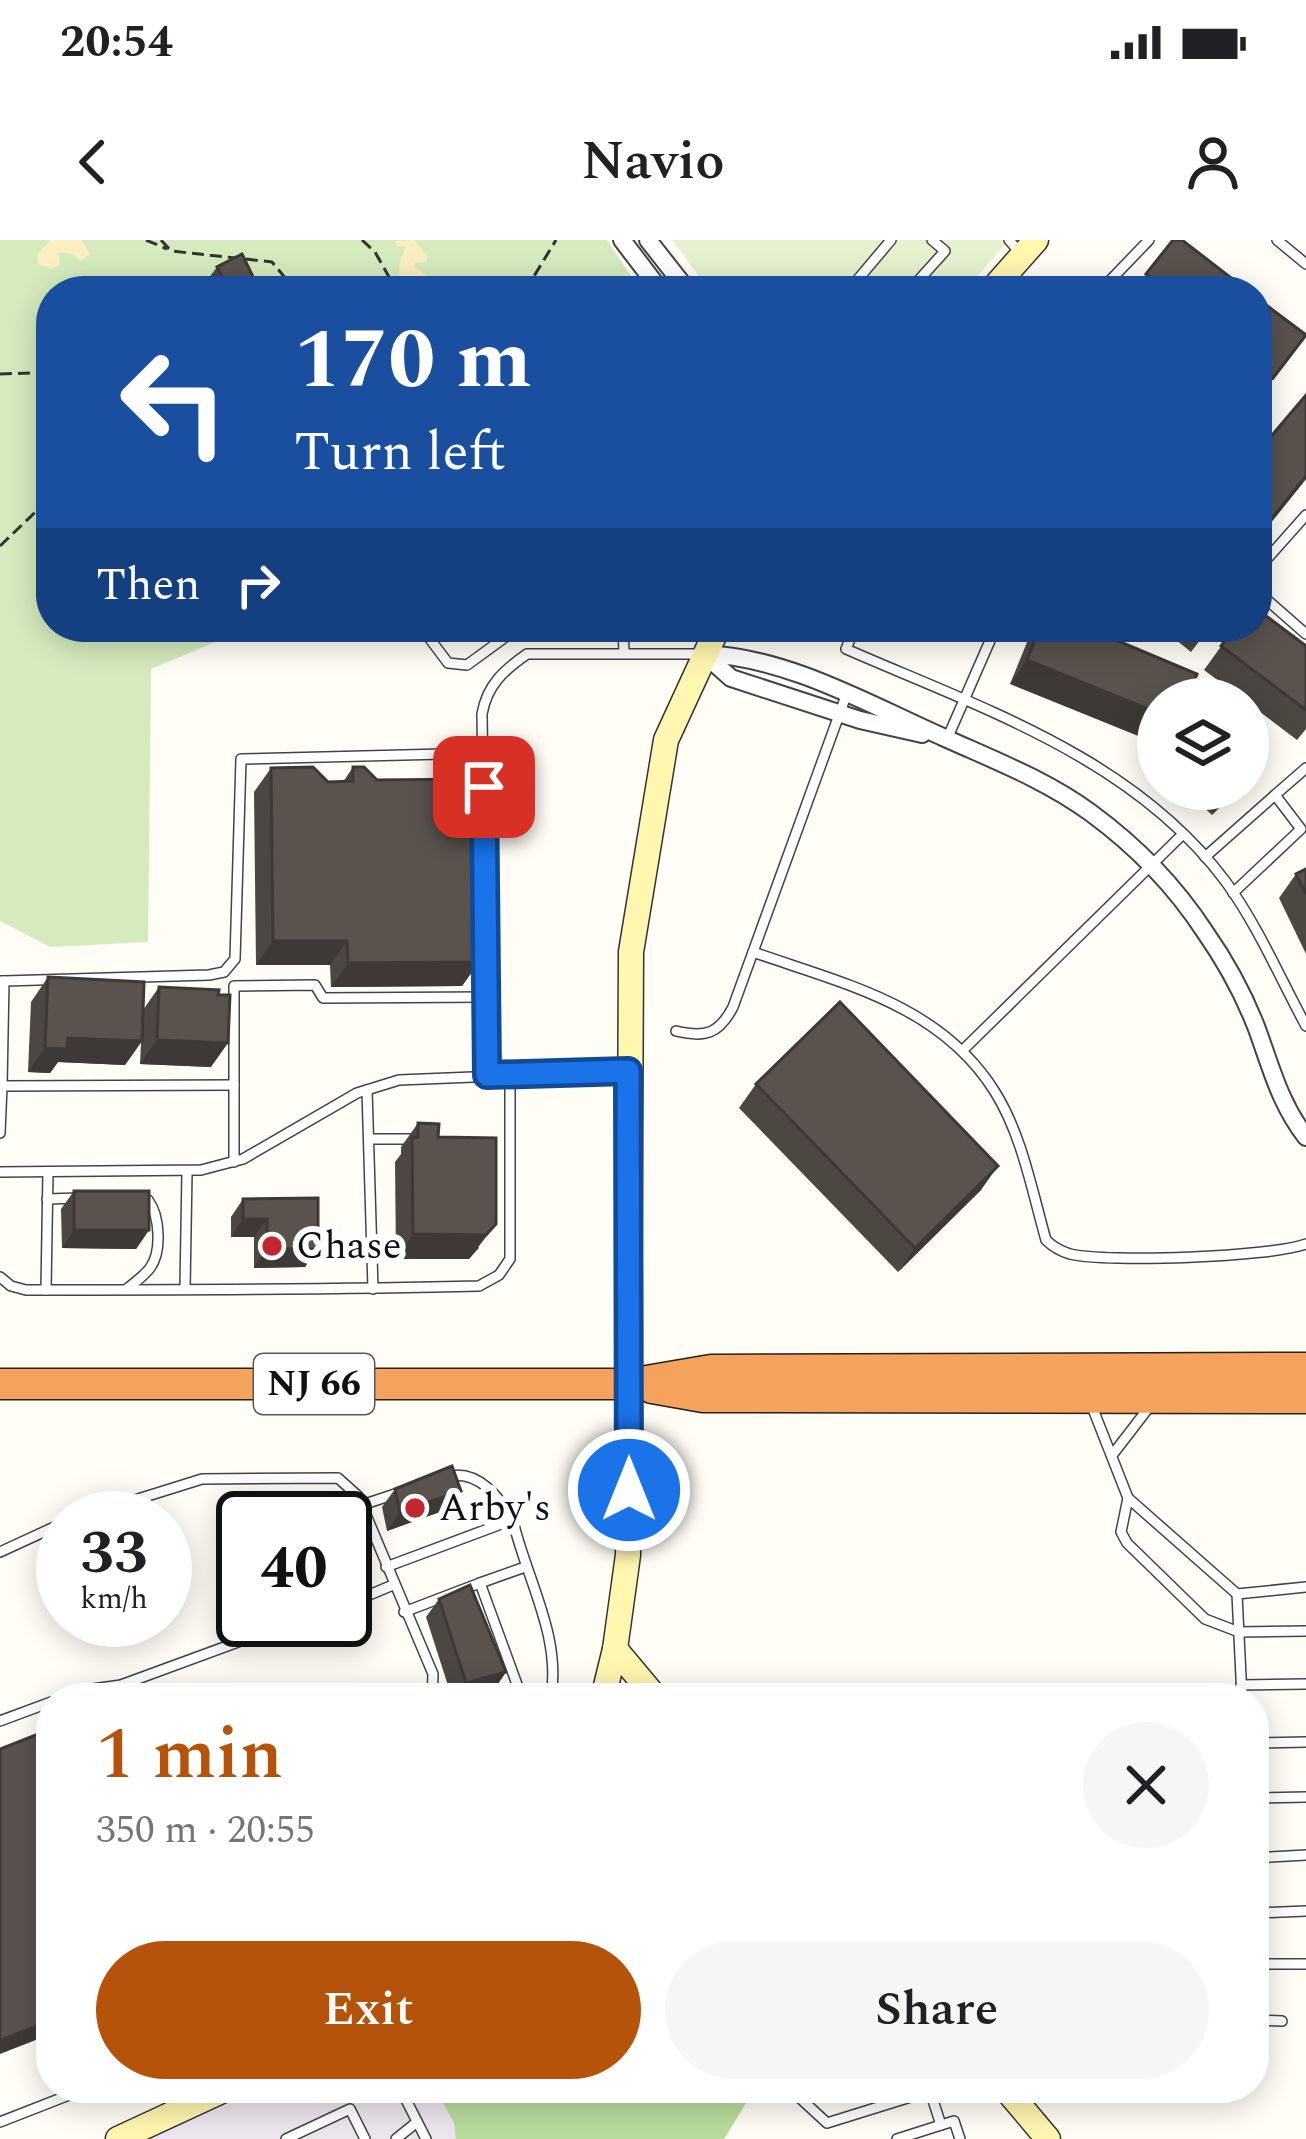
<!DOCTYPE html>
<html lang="en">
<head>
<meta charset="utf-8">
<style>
	body { margin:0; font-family:Spectral,serif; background:#f6f6f6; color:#202124; height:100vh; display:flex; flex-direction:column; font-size:45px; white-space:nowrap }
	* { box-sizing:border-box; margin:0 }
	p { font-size:39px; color:#757577 }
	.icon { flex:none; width:66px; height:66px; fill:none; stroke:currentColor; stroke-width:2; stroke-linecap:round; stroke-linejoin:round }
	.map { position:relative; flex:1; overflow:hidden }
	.sheet { position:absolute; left:36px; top:1443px; width:1233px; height:420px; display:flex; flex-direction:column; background:#fff; border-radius:48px; box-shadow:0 6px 30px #0003 }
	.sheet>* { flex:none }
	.top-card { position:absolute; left:36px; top:36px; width:1236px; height:366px; border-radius:48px; box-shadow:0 6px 30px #0003; background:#1a4fa0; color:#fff; overflow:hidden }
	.buttons { position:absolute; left:1137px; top:438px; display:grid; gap:24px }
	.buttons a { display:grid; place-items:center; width:132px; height:132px; border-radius:50%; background:#fff; box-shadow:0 6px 30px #0003; font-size:60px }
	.speed { position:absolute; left:36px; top:1251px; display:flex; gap:24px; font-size:60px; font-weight:700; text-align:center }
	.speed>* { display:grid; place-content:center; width:156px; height:156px; border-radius:50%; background:#fff; box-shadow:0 6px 30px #0003; line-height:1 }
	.speed small { font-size:30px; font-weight:400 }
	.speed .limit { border:6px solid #111; border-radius:18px; background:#fff; color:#111 }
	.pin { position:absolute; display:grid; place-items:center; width:102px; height:102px; color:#fff; margin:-51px; border-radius:24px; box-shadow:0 6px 18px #0006 }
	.me { position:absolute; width:132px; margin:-66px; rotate:0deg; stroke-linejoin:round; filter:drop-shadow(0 0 9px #0008) }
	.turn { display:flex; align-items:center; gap:42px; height:252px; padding:0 60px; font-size:54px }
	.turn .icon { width:156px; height:156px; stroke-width:2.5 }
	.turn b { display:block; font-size:84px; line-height:102px }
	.then { display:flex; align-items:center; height:114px; padding:0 60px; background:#0003; gap:24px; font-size:45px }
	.round { display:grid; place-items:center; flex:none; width:126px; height:126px; border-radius:63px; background:#f6f6f6 }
	.head { display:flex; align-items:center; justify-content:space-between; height:204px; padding:0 60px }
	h1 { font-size:72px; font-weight:600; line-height:90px; color:#b45309 }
	.cta { display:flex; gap:24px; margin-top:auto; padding:24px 60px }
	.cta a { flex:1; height:138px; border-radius:72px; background:#b45309; color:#fff; font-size:48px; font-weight:600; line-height:138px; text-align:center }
	.cta a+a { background:#f6f6f6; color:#202124 }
	.status { display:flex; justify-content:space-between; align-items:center; height:84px; padding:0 60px; background:#fff; direction:ltr }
	.status svg { height:33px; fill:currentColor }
	header { display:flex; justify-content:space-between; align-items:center; height:156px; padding:0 60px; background:#fff; font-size:54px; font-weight:600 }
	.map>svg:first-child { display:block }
	.industrial { fill:#eee6ef }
	.green { fill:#d5ebbd }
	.forest { fill:#b9dc9c }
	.sand { fill:#fbeec1 }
	.pitch { fill:#e6f2cf }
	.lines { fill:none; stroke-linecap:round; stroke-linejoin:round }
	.lane-casing { stroke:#444; stroke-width:12 }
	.street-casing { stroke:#444; stroke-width:20 }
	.secondary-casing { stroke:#333; stroke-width:27 }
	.highway-casing { stroke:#222; stroke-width:33 }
	.path { stroke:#333; stroke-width:3; stroke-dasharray:12 6; stroke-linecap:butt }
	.lane { stroke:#fff; stroke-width:9 }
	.street { stroke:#fff; stroke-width:16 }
	.secondary { stroke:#fff6b0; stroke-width:24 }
	.highway { stroke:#f5a25d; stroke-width:30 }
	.wall { fill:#4d4742 }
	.shaded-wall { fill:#3f3936 }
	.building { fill:#5a524d; stroke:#3f3936; stroke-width:3 }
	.route-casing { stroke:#114b97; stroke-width:30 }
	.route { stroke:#1a73e8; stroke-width:21 }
	.poi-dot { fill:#c4262e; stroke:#fff; stroke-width:4.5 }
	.labels { text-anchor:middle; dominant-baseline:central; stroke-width:12; stroke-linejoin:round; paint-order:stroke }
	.shield { fill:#fff; stroke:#585858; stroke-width:3 }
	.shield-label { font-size:36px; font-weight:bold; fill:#111 }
	.poi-label { font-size:39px; fill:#111; stroke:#fff; text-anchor:start }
</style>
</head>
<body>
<div class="status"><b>20:54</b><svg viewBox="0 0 49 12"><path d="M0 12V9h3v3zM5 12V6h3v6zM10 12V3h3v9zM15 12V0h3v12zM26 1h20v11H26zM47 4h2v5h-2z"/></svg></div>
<header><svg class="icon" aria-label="back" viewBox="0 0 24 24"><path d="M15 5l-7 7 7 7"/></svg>Navio<svg class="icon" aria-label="person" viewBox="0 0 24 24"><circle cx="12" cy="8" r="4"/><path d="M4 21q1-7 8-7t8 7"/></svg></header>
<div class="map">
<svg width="1306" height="1899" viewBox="0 0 1306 1899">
	<rect width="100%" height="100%" fill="#fffdf5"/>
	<path class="industrial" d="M 247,1848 L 468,1848 L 476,1899 L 141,1899 Z"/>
	<path class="green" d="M 0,0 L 607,0 L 641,51 L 51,51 L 51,387 L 251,387 L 151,429 L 148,702 L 50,707 L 0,681 Z"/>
	<path class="forest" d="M 435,1848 L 713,1848 L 748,1860 L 724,1899 L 456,1899 L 454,1883 Z"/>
	<g class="sand">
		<path d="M 50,0 L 82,0 L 90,14 L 80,21 L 73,14 L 58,12 L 60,25 L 51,29 L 38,24 L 37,15 Z"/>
		<path d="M 414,0 L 427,16 L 426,22 L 415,23 L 414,27 L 428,36 L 419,51 L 408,51 C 395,34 398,24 406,7 L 397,6 L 395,1 Z"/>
	</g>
	<path class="pitch" d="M 672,0 L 1009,0 L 964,51 L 710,51 Z"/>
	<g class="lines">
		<defs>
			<g id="lane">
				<path d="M 1009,0 L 1022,15"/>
				<path d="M 1277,0 L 1306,24"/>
				<path d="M 848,51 L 891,0"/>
				<path d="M 909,51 L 945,11 L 932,0"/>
				<path d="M 1100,51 L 1149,0"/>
				<path d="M 1257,330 L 1306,275"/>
				<path d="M 1257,351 L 1306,394"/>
				<path d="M 421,387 L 448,423 L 467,425 L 519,387"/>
				<path d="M 623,387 L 624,413"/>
				<path d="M 855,387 L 846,409 C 981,468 1134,518 1226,642 C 1258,686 1280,738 1306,786"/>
				<path d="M 947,499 L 996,387"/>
				<path d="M 1205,617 L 1275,555"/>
				<path d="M 1233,653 L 1301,589 L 1275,555 L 1306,528"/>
				<path d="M 753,712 C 844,744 941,765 995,852 C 1022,895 1032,951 1046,1000 C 1053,1007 1060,1011 1070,1014 C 1108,1023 1271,1017 1306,1004"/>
				<path d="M 0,741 L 4,741 L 2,846 L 234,845"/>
				<path d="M 4,741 L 209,735 L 224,732 L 235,719 L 241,519 L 483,513"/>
				<path d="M 676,791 C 705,798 719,794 733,767 L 847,453"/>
				<path d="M 964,809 L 1183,594"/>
				<path d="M 487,835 L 482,474 C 487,445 504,430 527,414 L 704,414"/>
				<path d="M 367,850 L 373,1049"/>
				<path d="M 0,893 L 2,846"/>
				<path d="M 369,899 L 415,899"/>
				<path d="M 234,922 L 234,746 L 315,745 L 323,758 L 487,757"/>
				<path d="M 0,932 L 201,930 L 243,919 L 357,853 L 399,840 L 627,831"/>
				<path d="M 47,959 L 79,958"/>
				<path d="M 0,1037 L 11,1046 L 26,1050 C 177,1050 328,1050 479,1046 L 499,1035 L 510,1019 L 510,834"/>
				<path d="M 185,1048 L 187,932"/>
				<path d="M 127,1049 C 134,1043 144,1036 150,1028 C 162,1012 160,976 148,960 L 138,959"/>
				<path d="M 46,1050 L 48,932"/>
				<path d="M 1091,1164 L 1128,1258 L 1121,1292 L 1127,1303 L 1205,1379 L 1239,1392 L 1306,1391"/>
				<path d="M 1113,1214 L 1150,1166"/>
				<path d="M 446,1237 C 477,1228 503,1258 511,1284"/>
				<path d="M 1128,1258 L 1237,1354 L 1242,1458"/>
				<path d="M 362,1265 L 401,1252"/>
				<path d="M 77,1278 L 202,1239 L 338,1238 L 358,1256 L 433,1434 L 432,1458"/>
				<path d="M 0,1312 L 63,1283"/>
				<path d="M 386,1327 L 504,1283 L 514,1285 C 528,1341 561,1398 551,1456 L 547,1458"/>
				<path d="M 480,1343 L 525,1327"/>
				<path d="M 1237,1354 L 1306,1347"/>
				<path d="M 345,1365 L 393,1345"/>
				<path d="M 404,1372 L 480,1343 L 522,1458"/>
				<path d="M 1241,1445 L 1306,1444"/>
				<path d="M 60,1458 L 78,1451 L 121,1445 L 298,1380"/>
				<path d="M 812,1458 L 866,1454 L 902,1458"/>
				<path d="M 0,1481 L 51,1462"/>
				<path d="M 1254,1503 L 1306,1502"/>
				<path d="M 1254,1558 L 1306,1557"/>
				<path d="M 1254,1618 L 1306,1615"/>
				<path d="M 1254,1673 L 1306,1671"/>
				<path d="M 1254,1724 L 1306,1724"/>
				<path d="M 1254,1780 L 1282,1781"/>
				<path d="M 400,1848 L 426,1899"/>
				<path d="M 789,1848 L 827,1883 L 930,1851"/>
				<path d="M 0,1882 L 87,1848"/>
				<path d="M 941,1885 L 954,1881 L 960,1899"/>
				<path d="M 286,1899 L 350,1869 L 365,1899"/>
				<path d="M 396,1899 L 417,1882"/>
				<path d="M 897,1899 L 941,1885 L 930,1851 L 937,1848"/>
			</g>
			<g id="street">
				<path d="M 622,0 L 661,51"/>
				<path d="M 648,0 L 688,51"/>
				<path d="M 704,414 C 788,417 870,465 945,498 C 996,521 1046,540 1091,573 C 1136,606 1175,646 1205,692 C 1226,722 1244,755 1257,789 C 1271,827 1280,864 1306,897"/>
				<path d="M 704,414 L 731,438 L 860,480 L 922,494"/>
			</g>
			<g id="secondary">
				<path d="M 991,51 L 1036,0"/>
				<path d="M 615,1409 L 656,1458"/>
				<path d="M 603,1458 L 615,1409 L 628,1315 L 631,712 L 666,500 L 718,387"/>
				<path d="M 1005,1848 L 1048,1899"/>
				<path d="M 118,1899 L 228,1848"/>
			</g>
			<g id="highway">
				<path d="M 0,1144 L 629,1144 L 711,1130 L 1306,1128"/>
				<path d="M 652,1148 L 703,1157 L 1306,1158"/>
			</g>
		</defs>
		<use href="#lane" class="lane-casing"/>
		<use href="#street" class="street-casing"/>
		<use href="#secondary" class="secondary-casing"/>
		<use href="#highway" class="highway-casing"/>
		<g class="path">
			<path d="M 146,0 L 167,9"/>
			<path d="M 161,0 L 171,11 L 236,18"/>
			<path d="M 362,0 L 375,12 L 397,51"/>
			<path d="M 246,19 L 272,22 L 296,51"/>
			<path d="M 525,51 L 556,0"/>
			<path d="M 0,134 L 31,133"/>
			<path d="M 0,306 L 51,257"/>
		</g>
		<use href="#lane" class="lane"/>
		<use href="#street" class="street"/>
		<use href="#secondary" class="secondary"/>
		<use href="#highway" class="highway"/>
	</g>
	<g class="wall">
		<path d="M 217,27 L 257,45 L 253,51 L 214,51 L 208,39 Z"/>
		<path d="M 1146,34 L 1248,51 L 1135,51 Z"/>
		<path d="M 1257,58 L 1289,119 L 1257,160 Z"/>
		<path d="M 1257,213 L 1306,239 L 1257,300 Z"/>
		<path d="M 464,387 L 492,387 L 475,400 Z"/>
		<path d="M 1035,387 L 1085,387 L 1010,444 L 1030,395 Z"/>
		<path d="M 1160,387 L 1210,387 L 1191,412 Z"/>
		<path d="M 1235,387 L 1306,406 L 1306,489 L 1297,500 L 1248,463 L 1248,459 L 1243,459 L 1204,430 Z"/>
		<path d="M 353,527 L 479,722 L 462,746 L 331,747 L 330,725 L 256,725 L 254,552 L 271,528 L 328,542 L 343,542 Z"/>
		<path d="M 1184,549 L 1237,549 L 1212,575 Z"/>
		<path d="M 1306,629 L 1306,714 L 1279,658 L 1296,634 Z"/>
		<path d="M 48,737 L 143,770 L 159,747 L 218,755 L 211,827 L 140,824 L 141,802 L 125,825 L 58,822 L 50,833 L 28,832 L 31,762 Z"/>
		<path d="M 756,844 L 981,950 L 898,1032 L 739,868 Z"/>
		<path d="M 418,883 L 438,897 L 479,1008 L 469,1019 L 396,1019 L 395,922 L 401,914 L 401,907 Z"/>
		<path d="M 74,951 L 149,990 L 136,1009 L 62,1008 L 61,969 Z"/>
		<path d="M 318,958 L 305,1027 L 254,1028 L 254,997 L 231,997 L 231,977 L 243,959 Z"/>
		<path d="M 395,1249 L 448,1269 L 387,1291 L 382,1267 Z"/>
		<path d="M 439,1359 L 506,1432 L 493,1451 L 466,1458 L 452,1458 L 426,1377 Z"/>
	</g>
	<g class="shaded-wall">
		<path d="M 1306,236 L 1306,239 L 1257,300 L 1269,282 Z"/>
		<path d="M 484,387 L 492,387 L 475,400 Z"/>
		<path d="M 1027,420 L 1158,473 L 1158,504 L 1010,444 Z"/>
		<path d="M 1232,549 L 1237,549 L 1212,575 L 1225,557 Z"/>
		<path d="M 273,701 L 347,701 L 330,725 L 256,725 Z"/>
		<path d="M 479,722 L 462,746 L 331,747 L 348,723 Z"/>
		<path d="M 68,798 L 142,801 L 125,825 L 58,822 L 50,833 L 28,832 L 45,808 Z"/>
		<path d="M 157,800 L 228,803 L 211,827 L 140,824 Z"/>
		<path d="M 998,926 L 981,950 L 898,1032 L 915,1008 Z"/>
		<path d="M 243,979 L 267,979 L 254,997 L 231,997 Z"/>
		<path d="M 496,984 L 469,1019 L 396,1019 L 413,994 Z"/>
		<path d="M 74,990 L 149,990 L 136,1009 L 62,1008 Z"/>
		<path d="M 267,1009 L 318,1009 L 305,1027 L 254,1028 Z"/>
		<path d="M 461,1251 L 448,1269 L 387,1291 L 400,1272 Z"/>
		<path d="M 506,1432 L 493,1451 L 466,1458 L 456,1458 L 466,1443 Z"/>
		<path d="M 51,1781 L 51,1794 L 0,1814 L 0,1800 Z"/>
	</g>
	<g class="building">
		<path d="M 1173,0 L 1182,0 L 1248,51 L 1167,51 L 1146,34 Z"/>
		<path d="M 242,14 L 257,45 L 245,51 L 230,51 L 217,27 Z"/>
		<path d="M 1257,58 L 1306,95 L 1273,138 L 1257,125 Z"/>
		<path d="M 1306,155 L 1306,236 L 1269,282 L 1257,272 L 1257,213 Z"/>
		<path d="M 1257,369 L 1306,406 L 1306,470 L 1221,406 L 1235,387 L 1257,387 Z"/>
		<path d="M 1040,387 L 1085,387 L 1197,434 L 1187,459 L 1158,459 L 1158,473 L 1027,420 Z"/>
		<path d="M 1248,497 L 1266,514 L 1248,532 Z"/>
		<path d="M 313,527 L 328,542 L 353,541 L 353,527 L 364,527 L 377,540 L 477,539 L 479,722 L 348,723 L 347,701 L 273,701 L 271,528 Z"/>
		<path d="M 1216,549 L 1232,549 L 1225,557 Z"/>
		<path d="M 1306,629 L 1306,654 L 1296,634 Z"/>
		<path d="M 48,737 L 144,742 L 142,801 L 68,798 L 67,809 L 45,808 Z"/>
		<path d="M 159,747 L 219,750 L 218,755 L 230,755 L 228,803 L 157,800 Z"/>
		<path d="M 840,762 L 998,926 L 915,1008 L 756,844 Z"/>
		<path d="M 418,883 L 439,884 L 438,897 L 496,898 L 496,984 L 486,995 L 413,994 L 412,898 L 418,897 Z"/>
		<rect x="74" y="951" width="75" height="39"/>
		<path d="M 318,958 L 318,1009 L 267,1009 L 267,979 L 243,979 L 243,959 Z"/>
		<path d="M 452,1226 L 461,1251 L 400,1272 L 395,1249 Z"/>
		<path d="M 470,1345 L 506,1432 L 466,1443 L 439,1359 Z"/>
		<path d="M 51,1489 L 51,1781 L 0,1800 L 0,1509 Z"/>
	</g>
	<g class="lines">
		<defs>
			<path id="route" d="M 484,547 L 487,835 L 628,831 L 629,1250"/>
		</defs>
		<use href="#route" class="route-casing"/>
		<use href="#route" class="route"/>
	</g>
	<g class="poi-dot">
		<circle cx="272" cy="1006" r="12"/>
		<circle cx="415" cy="1268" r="12"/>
	</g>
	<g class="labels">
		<rect class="shield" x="254" y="1114" width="120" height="60" rx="9"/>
		<g class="shield-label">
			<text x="314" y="1144">NJ 66</text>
		</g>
		<g class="poi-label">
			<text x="296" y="1006">Chase</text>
			<text x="439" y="1268">Arby's</text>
		</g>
	</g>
</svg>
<div class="buttons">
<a><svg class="icon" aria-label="layers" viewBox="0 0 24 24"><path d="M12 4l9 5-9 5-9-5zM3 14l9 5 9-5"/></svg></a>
</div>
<div class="speed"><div>33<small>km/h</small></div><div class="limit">40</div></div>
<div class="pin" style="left:484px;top:547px;background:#d93025"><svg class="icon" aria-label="arrive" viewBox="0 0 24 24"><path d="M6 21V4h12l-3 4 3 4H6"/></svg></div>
<svg class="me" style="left:629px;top:1250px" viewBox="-20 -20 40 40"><circle r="17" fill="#1a73e8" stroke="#fff" stroke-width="3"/><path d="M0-11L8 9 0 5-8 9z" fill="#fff"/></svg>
<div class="top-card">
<div class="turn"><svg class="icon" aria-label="left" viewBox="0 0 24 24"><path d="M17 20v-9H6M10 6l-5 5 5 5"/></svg><div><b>170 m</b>Turn left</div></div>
<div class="then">Then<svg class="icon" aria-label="right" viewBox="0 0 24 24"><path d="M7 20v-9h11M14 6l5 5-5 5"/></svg></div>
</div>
<section class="sheet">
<div class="head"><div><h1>1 min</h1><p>350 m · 20:55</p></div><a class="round"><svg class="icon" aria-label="close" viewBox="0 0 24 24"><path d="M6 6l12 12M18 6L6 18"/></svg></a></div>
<div class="cta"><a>Exit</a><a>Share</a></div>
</section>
</div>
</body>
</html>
